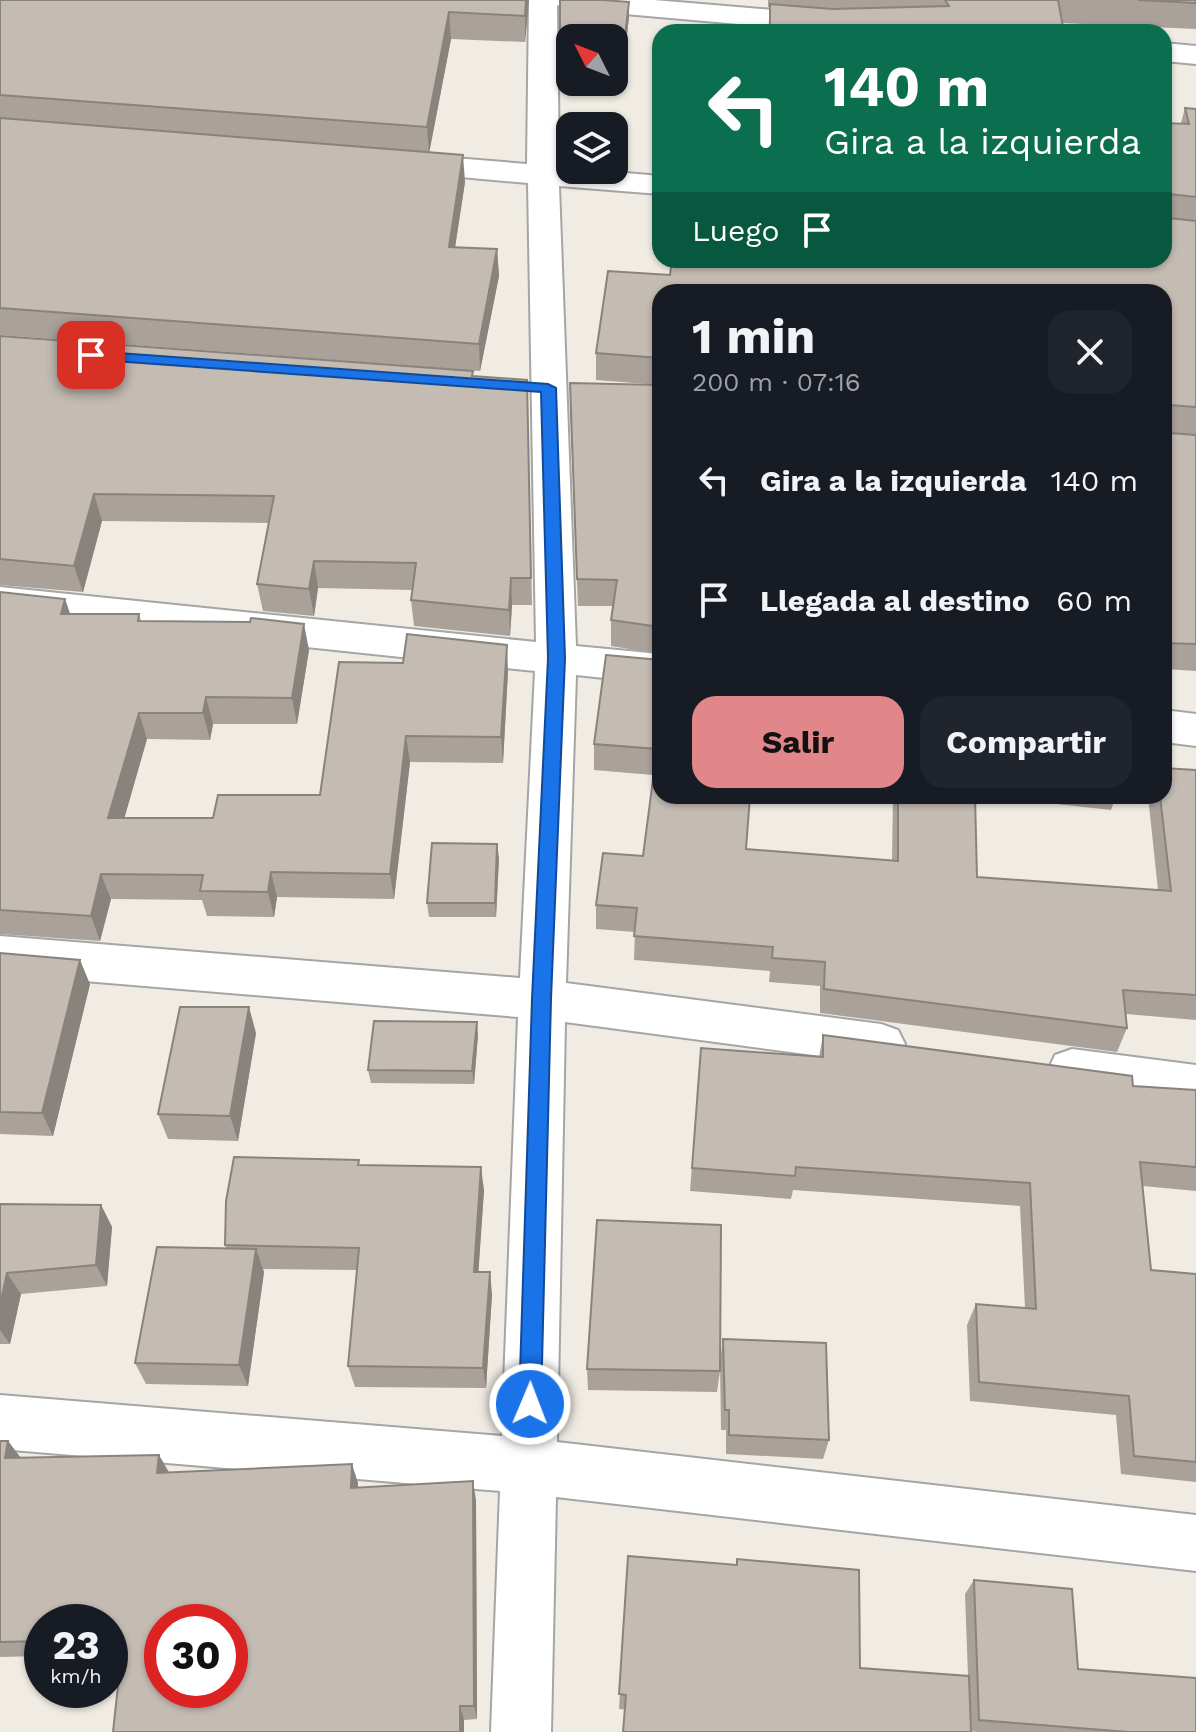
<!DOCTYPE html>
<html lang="es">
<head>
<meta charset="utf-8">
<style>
	body { margin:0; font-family:"Work Sans",sans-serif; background:#20242c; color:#f1f3f6; height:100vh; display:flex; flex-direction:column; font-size:30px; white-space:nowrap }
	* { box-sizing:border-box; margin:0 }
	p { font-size:26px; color:#9ea1a6 }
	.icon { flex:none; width:44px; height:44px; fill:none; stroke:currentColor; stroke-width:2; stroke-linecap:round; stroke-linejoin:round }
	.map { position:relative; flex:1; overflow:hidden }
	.side { position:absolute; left:652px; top:284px; width:520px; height:520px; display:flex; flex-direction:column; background:#171b24; border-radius:24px; box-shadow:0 2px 6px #0004 }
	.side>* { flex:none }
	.banner { position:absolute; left:652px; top:24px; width:520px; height:244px; border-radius:24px; box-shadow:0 2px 6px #0004; background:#0b6e4f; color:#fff; overflow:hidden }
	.needle { width:52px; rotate:312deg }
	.fabs { position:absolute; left:556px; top:24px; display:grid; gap:16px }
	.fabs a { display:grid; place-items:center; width:72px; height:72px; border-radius:16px; background:#171b24; box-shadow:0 2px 6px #0004; font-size:40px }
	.speed { position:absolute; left:24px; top:1604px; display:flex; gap:16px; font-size:40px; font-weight:700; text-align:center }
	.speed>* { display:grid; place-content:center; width:104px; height:104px; border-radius:50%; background:#171b24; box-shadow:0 2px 6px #0004; line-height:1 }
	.speed small { font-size:20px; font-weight:400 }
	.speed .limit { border:12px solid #d22; background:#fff; color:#111 }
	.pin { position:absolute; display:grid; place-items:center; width:68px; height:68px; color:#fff; margin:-34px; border-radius:16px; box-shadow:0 4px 12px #0006 }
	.me { position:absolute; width:88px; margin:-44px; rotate:1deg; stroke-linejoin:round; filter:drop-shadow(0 0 6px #0008) }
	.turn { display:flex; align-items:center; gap:28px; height:168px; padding:0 40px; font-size:36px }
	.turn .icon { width:104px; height:104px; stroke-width:2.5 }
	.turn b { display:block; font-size:56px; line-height:68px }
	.then { display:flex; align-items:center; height:76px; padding:0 40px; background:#0003; gap:16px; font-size:30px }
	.round { display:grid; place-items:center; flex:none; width:84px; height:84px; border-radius:24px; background:#20242c }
	.head { display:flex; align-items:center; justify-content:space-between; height:136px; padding:0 40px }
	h1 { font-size:48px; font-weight:700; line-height:60px }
	.action { display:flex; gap:16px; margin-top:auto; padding:16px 40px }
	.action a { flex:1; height:92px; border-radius:24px; background:#e18689; color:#111; font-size:32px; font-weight:700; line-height:92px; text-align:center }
	.action a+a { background:#20242c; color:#f1f3f6 }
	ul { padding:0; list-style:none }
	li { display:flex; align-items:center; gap:24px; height:120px; padding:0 40px }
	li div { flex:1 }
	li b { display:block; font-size:30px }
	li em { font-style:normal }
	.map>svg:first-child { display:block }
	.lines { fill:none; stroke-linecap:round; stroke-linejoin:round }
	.minor-casing { stroke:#a5a5a5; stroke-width:4 }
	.minor { fill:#fff; fill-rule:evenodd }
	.wall { fill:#a9a19a }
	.shaded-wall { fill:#89837d }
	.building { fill:#c4bbb3; stroke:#89837d; stroke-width:2; fill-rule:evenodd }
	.route { fill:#1a73e8; stroke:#114b97; stroke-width:2 }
</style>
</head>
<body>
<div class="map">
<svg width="1196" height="1732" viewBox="0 0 1196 1732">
	<rect width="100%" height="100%" fill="#f0ece4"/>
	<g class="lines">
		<defs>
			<g id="minor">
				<path d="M 529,0 L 654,0 L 928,23 L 938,26 L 942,32 L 829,32 L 568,9 L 557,5 L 559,167 L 660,176 L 660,194 L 559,186 L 576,646 L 660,654 L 660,684 L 576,675 L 566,983 L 881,1024 L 898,1030 L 905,1044 L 898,1058 L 881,1064 L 565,1022 L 557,1442 L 1196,1515 L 1196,1571 L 556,1497 L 551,1732 L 491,1732 L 500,1491 L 0,1449 L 0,1395 L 502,1436 L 518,1017 L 0,974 L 0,936 L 520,978 L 535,671 L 0,615 L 0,587 L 536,642 L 528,183 L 405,172 L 394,170 L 390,163 L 394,156 L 405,154 L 527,164 Z"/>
				<path d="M 1164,43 L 1196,46 L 1196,64 L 1164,61 Z"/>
				<path d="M 1164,710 L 1196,714 L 1196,746 L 1164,742 Z"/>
				<path d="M 1072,1049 L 1196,1065 L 1196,1107 L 1072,1091 L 1055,1085 L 1048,1070 L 1055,1055 Z"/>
			</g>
		</defs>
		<use href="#minor" class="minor-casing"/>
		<use href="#minor" class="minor"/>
	</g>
	<g class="wall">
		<path d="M 0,0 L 529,0 L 525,42 L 451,39 L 429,152 L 465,182 L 455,247 L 497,249 L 499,276 L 480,371 L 0,335 Z"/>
		<path d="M 560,0 L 629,17 L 624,60 L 614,59 L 614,38 L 570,38 L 570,45 L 560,44 Z"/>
		<path d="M 768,0 L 1196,0 L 1196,29 L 1062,23 L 1064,32 L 768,32 L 770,7 L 768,7 Z"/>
		<path d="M 1185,108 L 1196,109 L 1196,671 L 1164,669 L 1164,292 L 660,292 L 660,385 L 596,380 L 596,353 L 670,275 L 1164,123 L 1181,123 Z"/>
		<path d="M 0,336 L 473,371 L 473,376 L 527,380 L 532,605 L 512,605 L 510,636 L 414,626 L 411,600 L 413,590 L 318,588 L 314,616 L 263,611 L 257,584 L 269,523 L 102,521 L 83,592 L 0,585 Z"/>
		<path d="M 660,385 L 660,654 L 611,646 L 611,620 L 613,606 L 578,606 L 570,410 Z"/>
		<path d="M 0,592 L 65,599 L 70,614 L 139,614 L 141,621 L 309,650 L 297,724 L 213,724 L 210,740 L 147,739 L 124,818 L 213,818 L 320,795 L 339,662 L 508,671 L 503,763 L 410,762 L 394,899 L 277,897 L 274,917 L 207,916 L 202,900 L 111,899 L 100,941 L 0,934 Z"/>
		<path d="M 660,660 L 660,796 L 746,849 L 892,860 L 893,796 L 975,796 L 977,877 L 1158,890 L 1148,796 L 1164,796 L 1196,770 L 1196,1020 L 1126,1014 L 1127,1028 L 1117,1052 L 820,1013 L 820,986 L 769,982 L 770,971 L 634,960 L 635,932 L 596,929 L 596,905 L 643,856 L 653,775 L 594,770 L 594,744 Z"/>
		<path d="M 984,796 L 1116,796 L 1111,810 Z"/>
		<path d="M 499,858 L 496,917 L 429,917 L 427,903 Z"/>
		<path d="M 0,953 L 90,984 L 53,1136 L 0,1134 Z"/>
		<path d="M 256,1033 L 238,1141 L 168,1139 L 158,1114 Z"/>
		<path d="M 478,1035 L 474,1084 L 371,1083 L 368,1070 Z"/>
		<path d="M 823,1035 L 1133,1086 L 1196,1090 L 1196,1191 L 1143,1186 L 1151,1270 L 1196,1274 L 1196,1482 L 1121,1474 L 1116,1415 L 970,1401 L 967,1325 L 976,1304 L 1025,1308 L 1020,1206 L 793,1190 L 791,1199 L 690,1191 L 701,1048 L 819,1057 Z"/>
		<path d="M 360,1165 L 484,1190 L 478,1272 L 492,1294 L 486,1388 L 355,1387 L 348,1366 L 357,1270 L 263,1269 L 264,1272 L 248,1386 L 146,1384 L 135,1363 L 226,1248 L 225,1245 Z"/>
		<path d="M 0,1204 L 101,1205 L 112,1227 L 107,1286 L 21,1294 L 10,1344 L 0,1344 Z"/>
		<path d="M 723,1339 L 829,1440 L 823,1459 L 726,1454 L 726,1430 L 721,1430 L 720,1361 Z"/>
		<path d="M 587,1369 L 720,1371 L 717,1392 L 588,1390 Z"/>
		<path d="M 0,1441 L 8,1441 L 21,1458 L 170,1473 L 358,1483 L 358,1488 L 476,1500 L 477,1719 L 464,1720 L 464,1732 L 113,1732 L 122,1655 L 110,1655 L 110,1622 L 42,1622 L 42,1656 L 0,1657 Z"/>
		<path d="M 628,1556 L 736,1565 L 737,1559 L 860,1668 L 968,1676 L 965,1594 L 974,1580 L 1078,1669 L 1196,1732 L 978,1732 L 619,1709 Z"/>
	</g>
	<g class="shaded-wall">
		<path d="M 526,0 L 529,0 L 525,42 L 525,16 Z"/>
		<path d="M 629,2 L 629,17 L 624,60 L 624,44 Z"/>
		<path d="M 449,12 L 451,39 L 429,154 L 427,127 Z"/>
		<path d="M 463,155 L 465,182 L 451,274 L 449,247 Z"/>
		<path d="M 497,249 L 499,276 L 480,371 L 479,344 Z"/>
		<path d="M 94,494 L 102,521 L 83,592 L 74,566 Z"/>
		<path d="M 314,561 L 318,588 L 314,616 L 309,589 Z"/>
		<path d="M 511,578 L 512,605 L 510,636 L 509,610 Z"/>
		<path d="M 65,599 L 74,626 L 61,614 Z"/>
		<path d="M 304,624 L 309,650 L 297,724 L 292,698 Z"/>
		<path d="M 507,645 L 508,671 L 503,763 L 501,737 Z"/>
		<path d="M 206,697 L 213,724 L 210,740 L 203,713 Z"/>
		<path d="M 139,713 L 147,739 L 117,844 L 108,818 Z"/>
		<path d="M 406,736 L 410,762 L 394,899 L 390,874 Z"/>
		<path d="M 497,844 L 499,858 L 496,917 L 495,903 Z"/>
		<path d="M 271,872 L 277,897 L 274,917 L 268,892 Z"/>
		<path d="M 101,874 L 111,899 L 100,941 L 91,916 Z"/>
		<path d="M 80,960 L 90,984 L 53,1136 L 42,1113 Z"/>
		<path d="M 249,1007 L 256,1033 L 238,1141 L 230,1116 Z"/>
		<path d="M 477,1022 L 478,1035 L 474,1084 L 472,1071 Z"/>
		<path d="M 481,1167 L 484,1190 L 477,1294 L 474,1272 Z"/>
		<path d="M 101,1205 L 112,1227 L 107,1286 L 96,1265 Z"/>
		<path d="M 256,1249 L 264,1272 L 248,1386 L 239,1365 Z"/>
		<path d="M 490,1272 L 492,1294 L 486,1388 L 483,1368 Z"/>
		<path d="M 7,1273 L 21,1294 L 10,1344 L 0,1330 L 0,1305 Z"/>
		<path d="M 8,1441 L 22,1460 L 5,1458 Z"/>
		<path d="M 159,1455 L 170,1474 L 157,1473 Z"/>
		<path d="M 352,1464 L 358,1483 L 357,1506 L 351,1488 Z"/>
		<path d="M 473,1481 L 476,1500 L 477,1719 L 474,1706 Z"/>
		<path d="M 460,1706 L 464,1720 L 464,1732 L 460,1732 Z"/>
	</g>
	<g class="building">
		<path d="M 0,0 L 526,0 L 525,16 L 449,12 L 427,127 L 0,95 Z"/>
		<path d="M 560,0 L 603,0 L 629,2 L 624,44 L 614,44 L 614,38 L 571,38 L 572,30 L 560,29 Z"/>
		<path d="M 945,0 L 1058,0 L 1064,32 L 770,32 L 770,4 L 832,9 L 949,6 Z"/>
		<path d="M 1138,0 L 1196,0 L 1196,3 Z"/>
		<path d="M 1185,108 L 1196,109 L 1196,197 L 1170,194 L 1169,218 L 1196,221 L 1196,407 L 1170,405 L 1170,433 L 1196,435 L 1196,644 L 1164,643 L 1164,292 L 660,292 L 660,358 L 596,353 L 608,271 L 670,275 L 672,260 L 1164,260 L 1164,123 L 1189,124 Z"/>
		<path d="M 0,118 L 463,155 L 449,247 L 497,249 L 479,344 L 0,308 Z"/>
		<path d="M 0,336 L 473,371 L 472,376 L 527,380 L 531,578 L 511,578 L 509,610 L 411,600 L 416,563 L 314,561 L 309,589 L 257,584 L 274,496 L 94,494 L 74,566 L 0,559 Z"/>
		<path d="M 570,383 L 660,385 L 660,627 L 611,620 L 617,580 L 577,579 Z"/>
		<path d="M 0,592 L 65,599 L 61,614 L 139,614 L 138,621 L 250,622 L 251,618 L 304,624 L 292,698 L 206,697 L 203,713 L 139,713 L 108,818 L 213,818 L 218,795 L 320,795 L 339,662 L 403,663 L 407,634 L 507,645 L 501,737 L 406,736 L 390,874 L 271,872 L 268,892 L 200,891 L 203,875 L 101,874 L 91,916 L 0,910 Z"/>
		<path d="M 606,655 L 660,660 L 660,796 L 750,796 L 746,849 L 898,861 L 898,796 L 975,796 L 977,877 L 1171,891 L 1160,796 L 1164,796 L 1164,768 L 1196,770 L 1196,995 L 1123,990 L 1127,1028 L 824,989 L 825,962 L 772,958 L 773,947 L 634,936 L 637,908 L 596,905 L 603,853 L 643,856 L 657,749 L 594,744 Z"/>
		<path d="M 432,843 L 497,844 L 495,903 L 427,903 Z"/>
		<path d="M 0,953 L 80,960 L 42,1113 L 0,1112 Z"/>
		<path d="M 180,1007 L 249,1007 L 230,1116 L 158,1114 Z"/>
		<path d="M 374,1021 L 477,1022 L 472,1071 L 368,1070 Z"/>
		<path d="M 823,1035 L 1132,1076 L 1133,1086 L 1196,1090 L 1196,1167 L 1140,1162 L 1151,1270 L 1196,1274 L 1196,1462 L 1134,1456 L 1129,1396 L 979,1382 L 976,1304 L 1036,1309 L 1030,1183 L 796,1167 L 795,1176 L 692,1168 L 701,1048 L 823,1057 Z"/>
		<path d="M 234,1157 L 359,1160 L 358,1165 L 481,1167 L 474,1272 L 490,1272 L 483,1368 L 348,1366 L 359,1248 L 225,1245 L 226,1201 Z"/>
		<path d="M 0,1204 L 101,1205 L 96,1265 L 7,1273 L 0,1305 Z"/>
		<path d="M 597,1220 L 721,1225 L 720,1371 L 587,1369 Z"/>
		<path d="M 157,1247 L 256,1249 L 239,1365 L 135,1363 Z"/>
		<path d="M 723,1339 L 826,1343 L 829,1440 L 729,1435 L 729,1410 L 725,1410 Z"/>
		<path d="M 0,1441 L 8,1441 L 5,1458 L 159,1455 L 157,1473 L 352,1464 L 351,1488 L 473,1481 L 474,1706 L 460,1706 L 460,1732 L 113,1732 L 123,1640 L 110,1640 L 110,1622 L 42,1622 L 42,1641 L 0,1642 ZM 162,1622 L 230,1622 L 230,1690 L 162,1690 Z"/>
		<path d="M 628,1556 L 737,1565 L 737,1559 L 859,1570 L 860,1668 L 969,1676 L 971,1732 L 623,1732 L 626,1695 L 619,1694 Z"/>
		<path d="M 974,1580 L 1072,1589 L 1078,1669 L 1196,1678 L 1196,1732 L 1128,1732 L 979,1720 Z"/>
	</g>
	<path class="route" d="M 91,351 L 548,384 L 556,388 L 565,658 L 551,999 L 541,1404 L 538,1412 L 530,1415 L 522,1412 L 519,1404 L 532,999 L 548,658 L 541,392 L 86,359 L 84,355 Z"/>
</svg>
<div class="fabs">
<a><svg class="needle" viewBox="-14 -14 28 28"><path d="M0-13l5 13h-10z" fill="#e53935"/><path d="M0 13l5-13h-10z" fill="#9ea1a6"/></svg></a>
<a><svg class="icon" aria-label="layers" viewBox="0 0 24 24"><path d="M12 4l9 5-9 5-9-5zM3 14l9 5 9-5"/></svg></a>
</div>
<div class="speed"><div>23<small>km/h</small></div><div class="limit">30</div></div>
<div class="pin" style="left:91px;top:355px;background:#d93025"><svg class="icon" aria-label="arrive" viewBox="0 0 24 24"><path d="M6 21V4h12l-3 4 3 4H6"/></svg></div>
<svg class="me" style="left:530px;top:1404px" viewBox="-20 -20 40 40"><circle r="17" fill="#1a73e8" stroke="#fff" stroke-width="3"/><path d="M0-11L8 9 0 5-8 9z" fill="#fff"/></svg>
<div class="banner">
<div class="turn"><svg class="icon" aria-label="left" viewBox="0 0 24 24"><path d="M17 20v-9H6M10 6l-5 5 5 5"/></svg><div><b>140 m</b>Gira a la izquierda</div></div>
<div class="then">Luego<svg class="icon" aria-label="arrive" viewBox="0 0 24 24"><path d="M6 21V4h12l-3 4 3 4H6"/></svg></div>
</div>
<section class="side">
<div class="head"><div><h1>1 min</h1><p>200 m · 07:16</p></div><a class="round"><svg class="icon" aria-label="close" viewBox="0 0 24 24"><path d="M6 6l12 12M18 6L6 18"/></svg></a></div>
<ul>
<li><svg class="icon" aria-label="left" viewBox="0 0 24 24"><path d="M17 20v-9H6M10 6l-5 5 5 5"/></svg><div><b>Gira a la izquierda</b></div><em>140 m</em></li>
<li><svg class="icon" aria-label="arrive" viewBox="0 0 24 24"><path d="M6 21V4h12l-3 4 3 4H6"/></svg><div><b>Llegada al destino</b></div><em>60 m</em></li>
</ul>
<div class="action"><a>Salir</a><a>Compartir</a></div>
</section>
</div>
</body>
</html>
